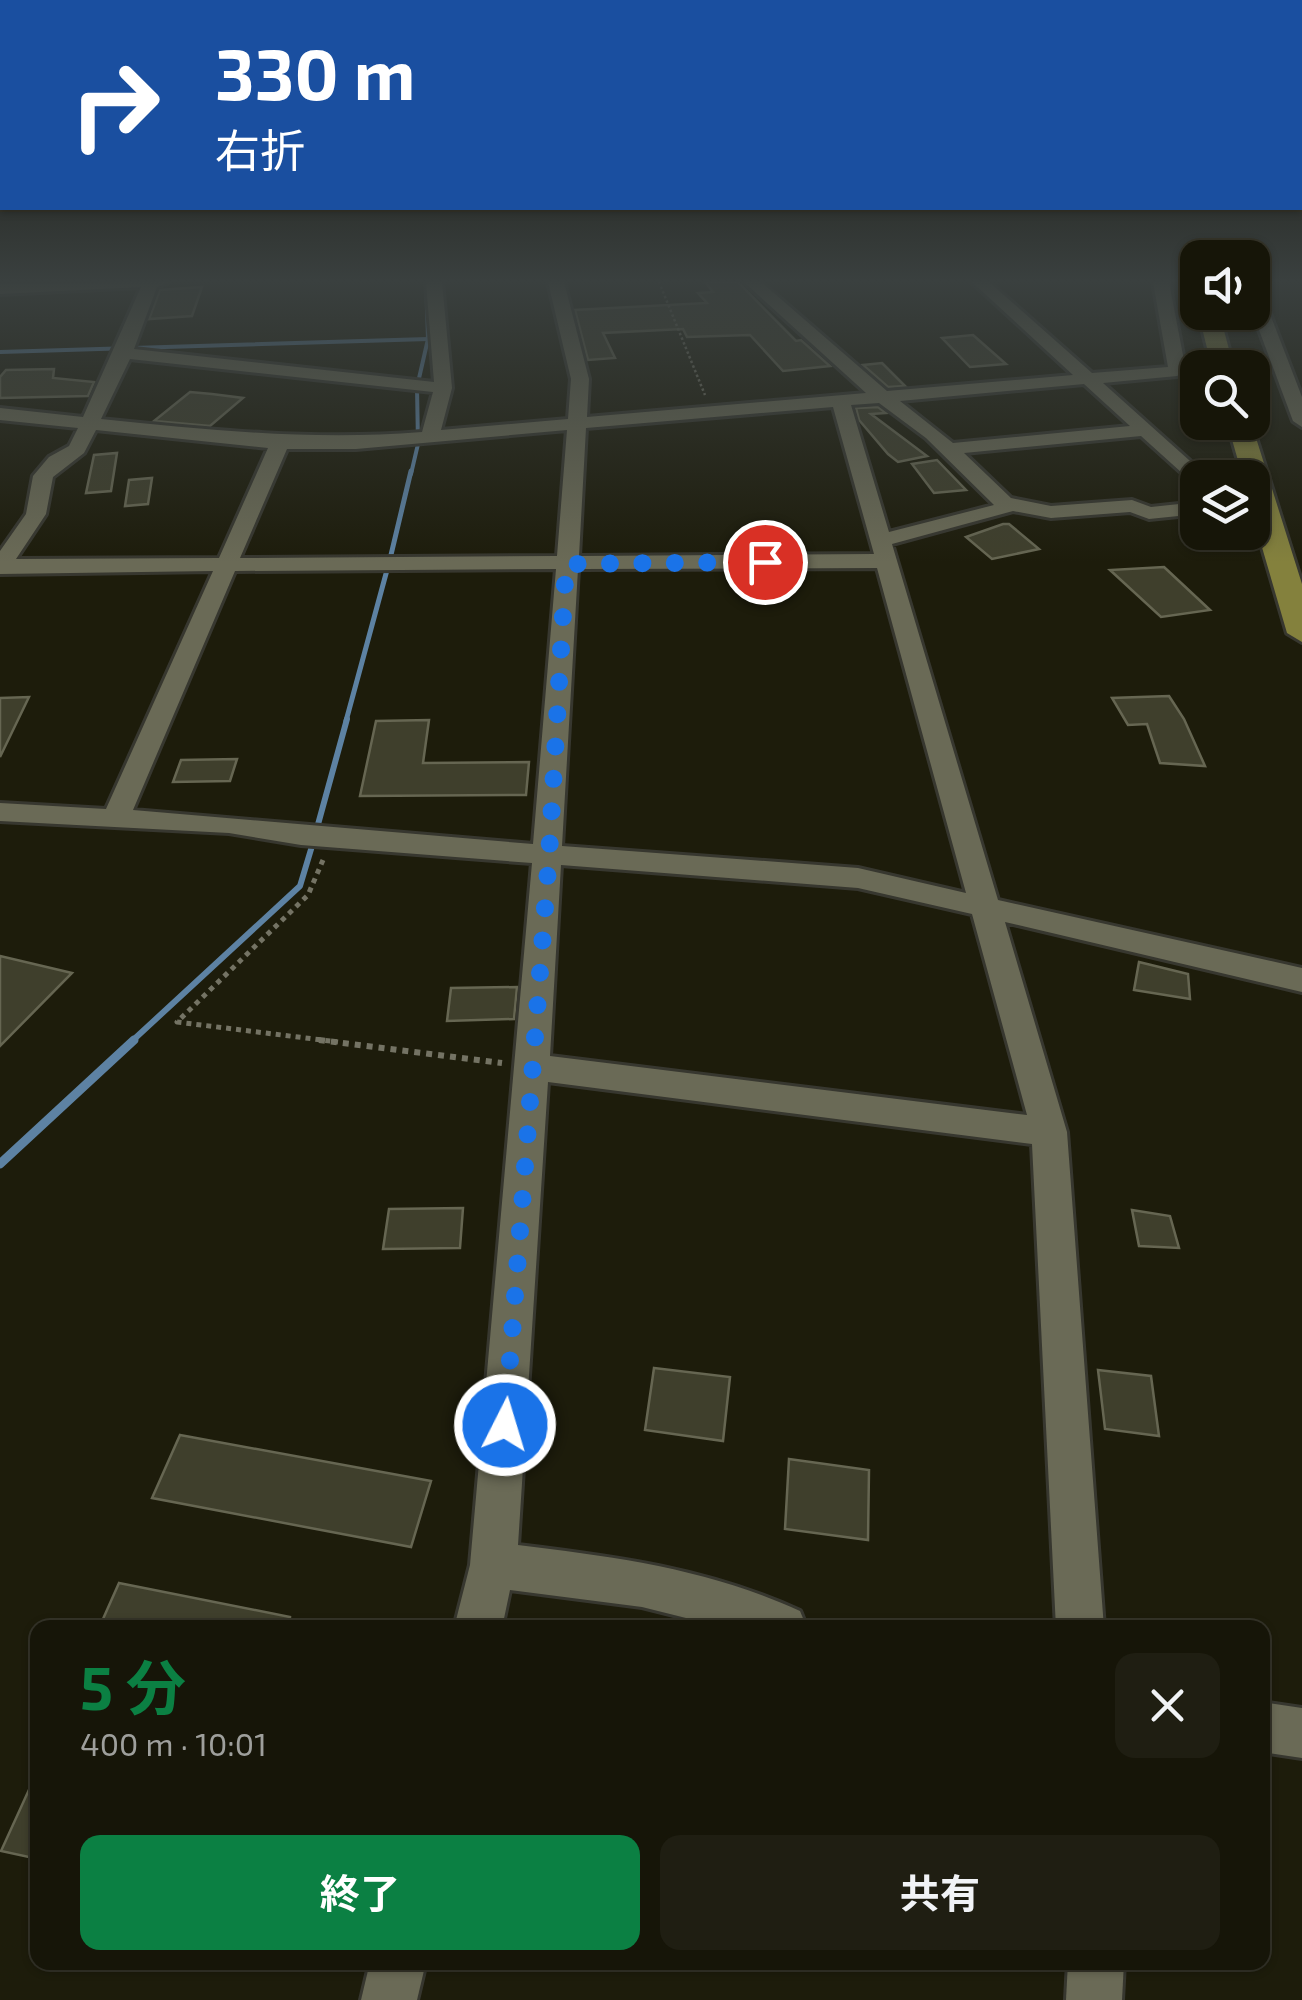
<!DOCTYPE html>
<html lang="ja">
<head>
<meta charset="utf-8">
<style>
	body { margin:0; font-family:"Exo 2","Noto Sans JP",sans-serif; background:#1f1e12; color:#f1f3f6; height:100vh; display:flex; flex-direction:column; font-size:38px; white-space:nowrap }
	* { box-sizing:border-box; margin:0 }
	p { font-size:32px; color:#9e9f9c }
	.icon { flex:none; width:55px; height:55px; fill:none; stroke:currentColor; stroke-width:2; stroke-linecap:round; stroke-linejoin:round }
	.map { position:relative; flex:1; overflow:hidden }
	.drawer { position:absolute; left:30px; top:1620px; width:1240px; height:350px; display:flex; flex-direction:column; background:#161508; border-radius:20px; box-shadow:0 2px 8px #0004,0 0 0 2px #353429 }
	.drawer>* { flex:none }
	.top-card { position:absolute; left:0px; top:0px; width:1302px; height:210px; box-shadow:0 2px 8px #0004,0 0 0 2px #353429; background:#1a4fa0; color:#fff; overflow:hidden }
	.tools { position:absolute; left:1180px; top:240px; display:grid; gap:20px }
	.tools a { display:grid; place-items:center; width:90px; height:90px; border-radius:20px; background:#161508; box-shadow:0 2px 8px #0004,0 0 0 2px #353429; font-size:50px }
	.pin { position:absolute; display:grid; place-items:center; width:85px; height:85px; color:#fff; margin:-42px; border:5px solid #fff; border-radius:50%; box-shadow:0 2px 10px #0007 }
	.me { position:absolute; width:110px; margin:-55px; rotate:5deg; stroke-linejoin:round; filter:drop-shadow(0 0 8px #0008) }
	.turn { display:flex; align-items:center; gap:35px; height:210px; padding:0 50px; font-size:45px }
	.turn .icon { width:130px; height:130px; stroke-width:2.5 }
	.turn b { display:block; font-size:70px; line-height:85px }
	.round { display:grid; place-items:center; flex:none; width:105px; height:105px; border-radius:20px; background:#1f1e12 }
	.overview { display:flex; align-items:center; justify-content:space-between; height:170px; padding:0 50px }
	h1 { font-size:60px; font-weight:700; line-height:75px; color:#0b8043 }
	.cta { display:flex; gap:20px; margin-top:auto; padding:20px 50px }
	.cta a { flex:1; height:115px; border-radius:20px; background:#0b8043; color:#fff; font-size:40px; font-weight:700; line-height:115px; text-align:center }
	.cta a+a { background:#1f1e12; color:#f1f3f6 }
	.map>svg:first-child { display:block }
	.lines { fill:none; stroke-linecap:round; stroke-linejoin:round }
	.stream-far3 { stroke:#5d82a3; stroke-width:4 }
	.stream-far2 { stroke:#5d82a3; stroke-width:5 }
	.stream-far1 { stroke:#5d82a3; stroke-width:6 }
	.stream { stroke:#5d82a3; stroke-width:9 }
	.building { fill:#3f3f2c; stroke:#666652; stroke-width:2.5 }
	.minor-casing { stroke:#37372f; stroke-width:6 }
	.major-casing { stroke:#37372f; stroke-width:6 }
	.path-far2 { stroke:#747364; stroke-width:2.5; stroke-dasharray:2.5 2.5; stroke-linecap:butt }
	.path-far1 { stroke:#747364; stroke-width:5; stroke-dasharray:5 5; stroke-linecap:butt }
	.path { stroke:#747364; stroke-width:6; stroke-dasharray:6 6; stroke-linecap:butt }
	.minor { fill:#6a6a56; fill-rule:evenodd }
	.major { fill:#84813d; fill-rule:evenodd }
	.route { stroke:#1a73e8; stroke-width:18; stroke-dasharray:0 32.4 }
</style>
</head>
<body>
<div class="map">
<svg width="1302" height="2000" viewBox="0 0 1302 2000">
	<rect width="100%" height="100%" fill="#1d1c0b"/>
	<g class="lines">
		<g class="stream-far3">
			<path d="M 0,352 L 428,339"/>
			<path d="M 411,474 L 418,444 L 417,387 L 428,339 L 426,282"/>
		</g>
		<g class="stream-far2">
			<path d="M 390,559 L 411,471"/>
			<path d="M 346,721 L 387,570"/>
		</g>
		<g class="stream-far1">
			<path d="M 317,828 L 347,719"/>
			<path d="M 131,1042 L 300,886 L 312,846"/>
		</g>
		<path class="stream" d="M 0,1164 L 134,1040"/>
	</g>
	<g class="building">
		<path d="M 705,282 L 738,282 L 796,341 L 801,340 L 830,366 L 783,371 L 750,335 L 687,337 L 683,329 L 603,333 L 615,358 L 588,360 L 575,310 L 707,303 L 698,293 L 713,292 Z"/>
		<path d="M 202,287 L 192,316 L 149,319 L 160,290 Z"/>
		<path d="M 973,335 L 1006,364 L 970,367 L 942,338 Z"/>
		<path d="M 882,363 L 905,386 L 888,387 L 863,365 Z"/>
		<path d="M 54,369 L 53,378 L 94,382 L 88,396 L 0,398 L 0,377 L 6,370 Z"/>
		<path d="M 190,392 L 212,394 L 243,398 L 210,426 L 154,421 Z"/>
		<path d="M 878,407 L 886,413 L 871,414 L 927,456 L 898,462 L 888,454 L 859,420 L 856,408 Z"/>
		<path d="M 117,453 L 111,491 L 86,493 L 94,455 Z"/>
		<path d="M 937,460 L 966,490 L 934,493 L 912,464 Z"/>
		<path d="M 152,478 L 148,504 L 125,506 L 129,480 Z"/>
		<path d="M 1003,524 L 1009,524 L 1039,549 L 992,559 L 966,537 Z"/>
		<path d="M 1164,567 L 1210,610 L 1161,617 L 1110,570 Z"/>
		<path d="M 1169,696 L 1184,719 L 1205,766 L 1160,763 L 1147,724 L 1128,725 L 1112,698 Z"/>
		<path d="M 29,697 L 0,757 L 0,698 Z"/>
		<path d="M 429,720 L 423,763 L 529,762 L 526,795 L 360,796 L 376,721 Z"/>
		<path d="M 237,759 L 230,781 L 173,782 L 181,760 Z"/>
		<path d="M 0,956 L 72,973 L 0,1046 Z"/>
		<path d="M 1139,962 L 1188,974 L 1190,999 L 1134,990 Z"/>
		<path d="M 517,987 L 514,1019 L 447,1021 L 451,988 Z"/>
		<path d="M 463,1208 L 460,1248 L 383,1249 L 389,1209 Z"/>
		<path d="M 1132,1210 L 1170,1216 L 1179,1248 L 1139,1246 Z"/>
		<path d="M 654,1368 L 730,1377 L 723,1441 L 645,1430 Z"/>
		<path d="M 1098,1370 L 1151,1376 L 1159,1436 L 1105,1429 Z"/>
		<path d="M 180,1435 L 431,1481 L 411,1547 L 152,1498 Z"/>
		<path d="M 789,1459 L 869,1470 L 868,1540 L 785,1529 Z"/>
		<path d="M 119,1583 L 290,1617 L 289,1628 L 99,1628 Z"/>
		<path d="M 38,1770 L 38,1859 L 1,1851 Z"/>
	</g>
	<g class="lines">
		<defs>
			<g id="minor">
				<path d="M 169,282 L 157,287 L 134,349 L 434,382 L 426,282 L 442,282 L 452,388 L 441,430 L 568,419 L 571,379 L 548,282 L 564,282 L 589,379 L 587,417 L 866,393 L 744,282 L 761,282 L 887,391 L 1073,375 L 972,282 L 989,282 L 1092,373 L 1168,367 L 1153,282 L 1169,282 L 1186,371 L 1177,376 L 1103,383 L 1209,478 L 1192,482 L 1141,436 L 964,453 L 1011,498 L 1051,506 L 1132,500 L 1151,507 L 1198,502 L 1198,514 L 1149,519 L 1130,512 L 1051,518 L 1013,511 L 892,544 L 998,900 L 1302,968 L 1302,992 L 1005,922 L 1067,1132 L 1104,1628 L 1056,1628 L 1032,1144 L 548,1082 L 518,1545 C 617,1557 708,1569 800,1611 L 807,1628 L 726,1628 L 642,1607 L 510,1590 L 502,1628 L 454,1628 L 470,1565 L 532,863 L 301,845 L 229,833 L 0,821 L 0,803 L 106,809 L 213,571 L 0,574 L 0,551 L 26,514 L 33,476 L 49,457 L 69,446 L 78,428 L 0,420 L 0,408 L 83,417 L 141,287 L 0,294 L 0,284 ZM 130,359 L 433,392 L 422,432 C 313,441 209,430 101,419 ZM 1084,384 L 1130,426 L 953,443 L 900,401 ZM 879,403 L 926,438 L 994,505 L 889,532 L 851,405 ZM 833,407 L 874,554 L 579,556 L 586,428 ZM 96,430 L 268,448 L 219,558 L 16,559 L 46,514 L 53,477 L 84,453 ZM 567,430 L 557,556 L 240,558 L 287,449 L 356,449 ZM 877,568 L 966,893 L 858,868 L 562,846 L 578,569 ZM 556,569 L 533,844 L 133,810 L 235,571 ZM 561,865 L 858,888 L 972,914 L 1027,1115 L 550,1056 Z"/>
				<path d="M 1252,283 L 1260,288 L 1302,397 L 1302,427 L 1293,421 L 1252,311 Z"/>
				<path d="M 1262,1702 L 1302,1708 L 1302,1758 L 1262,1752 Z"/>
				<path d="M 370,1962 L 426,1962 L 417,2000 L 361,2000 Z"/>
				<path d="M 1068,1962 L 1124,1962 L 1122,2000 L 1066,2000 Z"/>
			</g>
			<g id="major">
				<path d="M 1198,312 L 1219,312 L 1234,368 L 1212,368 Z"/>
				<path d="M 1227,422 L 1251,422 L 1302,584 L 1302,642 L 1287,633 L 1252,513 L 1252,478 L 1243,478 Z"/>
			</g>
		</defs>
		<use href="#minor" class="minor-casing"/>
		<use href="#major" class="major-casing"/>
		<path class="path-far2" d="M 659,282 L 705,395"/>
		<path class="path-far1" d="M 323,860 L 308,895 L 177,1022 L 338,1042"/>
		<path class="path" d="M 319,1040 L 502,1063"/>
		<use href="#minor" class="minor"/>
		<use href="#major" class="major"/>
	</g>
	<linearGradient id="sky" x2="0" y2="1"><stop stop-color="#100f06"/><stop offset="0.5" stop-color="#3a403f"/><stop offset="1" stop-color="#3a403f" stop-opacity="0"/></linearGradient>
	<rect width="1302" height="562" fill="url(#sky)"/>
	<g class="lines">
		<path class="route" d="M 505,1425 L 549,856 L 566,564 L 765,562"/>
	</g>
</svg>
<div class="tools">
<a><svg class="icon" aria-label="sound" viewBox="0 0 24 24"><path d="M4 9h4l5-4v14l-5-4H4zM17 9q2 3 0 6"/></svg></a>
<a><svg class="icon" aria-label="search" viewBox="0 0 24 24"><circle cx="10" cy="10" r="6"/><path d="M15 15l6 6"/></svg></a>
<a><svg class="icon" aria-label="layers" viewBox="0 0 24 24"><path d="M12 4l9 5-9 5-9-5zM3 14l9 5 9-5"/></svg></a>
</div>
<div class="pin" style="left:765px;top:562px;background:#d93025"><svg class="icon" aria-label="arrive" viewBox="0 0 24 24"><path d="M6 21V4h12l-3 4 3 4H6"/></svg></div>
<svg class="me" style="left:505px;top:1425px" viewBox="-20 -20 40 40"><circle r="17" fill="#1a73e8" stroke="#fff" stroke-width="3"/><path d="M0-11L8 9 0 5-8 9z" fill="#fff"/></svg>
<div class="top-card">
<div class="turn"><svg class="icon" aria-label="right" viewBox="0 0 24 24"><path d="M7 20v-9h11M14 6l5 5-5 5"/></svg><div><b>330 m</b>右折</div></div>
</div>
<section class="drawer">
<div class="overview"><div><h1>5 分</h1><p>400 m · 10:01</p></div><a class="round"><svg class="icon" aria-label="close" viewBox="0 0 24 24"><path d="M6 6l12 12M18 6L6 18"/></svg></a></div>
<div class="cta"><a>終了</a><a>共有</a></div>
</section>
</div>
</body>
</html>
